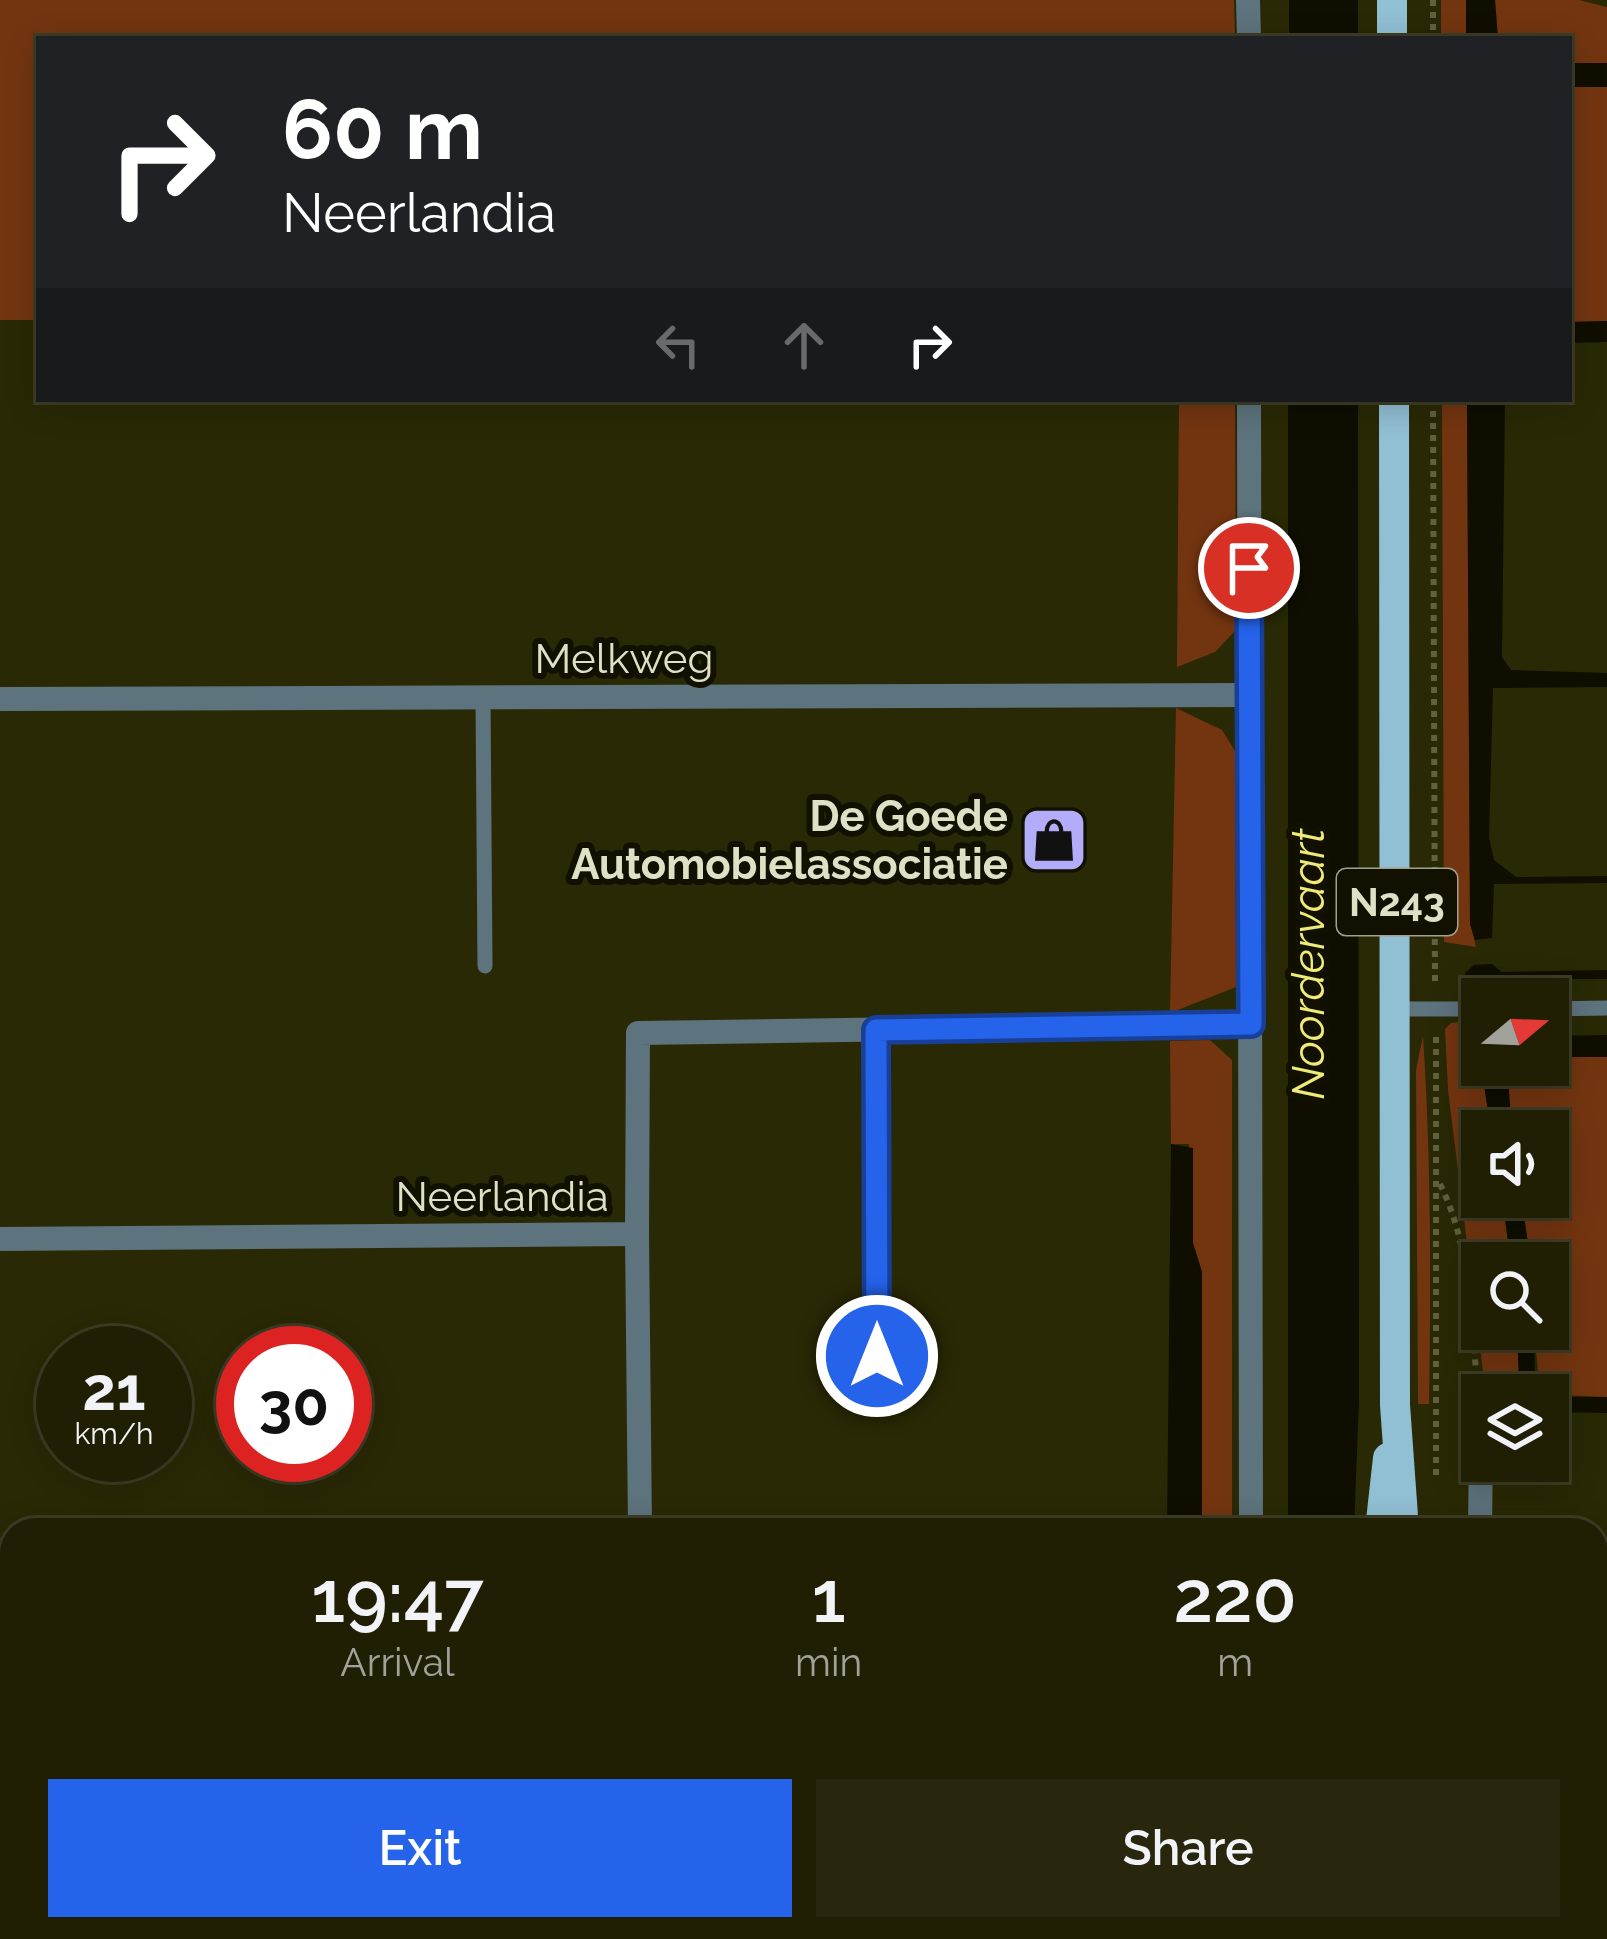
<!DOCTYPE html>
<html lang="en">
<head>
<meta charset="utf-8">
<style>
	body { margin:0; font-family:Raleway,sans-serif; background:#28270e; color:#f1f3f6; height:100vh; display:flex; flex-direction:column; font-size:45px; white-space:nowrap }
	* { box-sizing:border-box; margin:0 }
	p { font-size:39px; color:#a2a29a }
	.icon { flex:none; width:66px; height:66px; fill:none; stroke:currentColor; stroke-width:2; stroke-linecap:round; stroke-linejoin:round }
	.map { position:relative; flex:1; overflow:hidden }
	.panel { position:absolute; left:0px; top:1518px; width:1608px; height:423px; display:flex; flex-direction:column; background:#201f04; border-radius:36px 36px 0 0; box-shadow:0 6px 30px #0003,0 0 0 3px #3d3d26 }
	.panel>* { flex:none }
	.guide { position:absolute; left:36px; top:36px; width:1536px; height:366px; border-radius:0px; box-shadow:0 6px 30px #0003,0 0 0 3px #3d3d26; background:#202124; color:#fff; overflow:hidden }
	.needle { width:78px; rotate:71deg }
	.tools { position:absolute; left:1461px; top:978px; display:grid; gap:24px }
	.tools a { display:grid; place-items:center; width:108px; height:108px; border-radius:0px; background:#201f04; box-shadow:0 6px 30px #0003,0 0 0 3px #3d3d26; font-size:60px }
	.speed { position:absolute; left:36px; top:1326px; display:flex; gap:24px; font-size:60px; font-weight:700; text-align:center }
	.speed>* { display:grid; place-content:center; width:156px; height:156px; border-radius:50%; background:#201f04; box-shadow:0 6px 30px #0003,0 0 0 3px #3d3d26; line-height:1 }
	.speed small { font-size:30px; font-weight:400 }
	.speed .limit { border:18px solid #d22; background:#fff; color:#111 }
	.pin { position:absolute; display:grid; place-items:center; width:102px; height:102px; color:#fff; margin:-51px; border:6px solid #fff; border-radius:50%; box-shadow:0 3px 12px #0007 }
	.me { position:absolute; width:132px; margin:-66px; rotate:0deg; stroke-linejoin:round; filter:drop-shadow(0 0 9px #0008) }
	.turn { display:flex; align-items:center; gap:42px; height:252px; padding:0 48px; font-size:54px }
	.turn .icon { width:156px; height:156px; stroke-width:2.5 }
	.turn b { display:block; font-size:84px; line-height:102px }
	.lanes { display:flex; align-items:center; height:114px; padding:0 48px; background:#0003; justify-content:center; gap:60px; direction:ltr }
	.lanes .off { opacity:.35 }
	.eta { display:flex; justify-content:space-evenly; align-items:center; height:204px; text-align:center }
	.eta b { font-size:72px; font-weight:600; line-height:84px }
	.cta { display:flex; gap:24px; margin-top:auto; padding:24px 48px }
	.cta a { flex:1; height:138px; border-radius:0px; background:#2563eb; color:#fff; font-size:48px; font-weight:600; line-height:138px; text-align:center }
	.cta a+a { background:#28270e; color:#f1f3f6 }
	.map>svg:first-child { display:block }
	.green { fill:#733510 }
	.water { fill:#0f0e00 }
	.lines { fill:none; stroke-linecap:round; stroke-linejoin:round }
	.path { stroke:#61603f; stroke-width:6; stroke-dasharray:6 6; stroke-linecap:butt }
	.lane { stroke:#5d737d; stroke-width:15 }
	.street { stroke:#5d737d; stroke-width:24 }
	.primary { stroke:#91bfd4; stroke-width:30 }
	.route-casing { stroke:#184099; stroke-width:30 }
	.route { stroke:#2563eb; stroke-width:21 }
	.labels { text-anchor:middle; dominant-baseline:central; stroke-width:12; stroke-linejoin:round; paint-order:stroke }
	.shield { fill:#121101; stroke:#a2a28c; stroke-width:3 }
	.shield-label { font-size:39px; font-weight:bold; fill:#e0e0c7 }
	.street-label { font-size:42px; fill:#e0e0c7; stroke:#121101 }
	.poi-label { font-size:42px; font-weight:bold; fill:#e0e0c7; stroke:#121101; text-anchor:end }
	.water-label { font-size:45px; font-style:italic; fill:#eeeb79; stroke:#121101 }
</style>
</head>
<body>
<div class="map">
<svg width="1607" height="1939" viewBox="0 0 1607 1939">
	<rect width="100%" height="100%" fill="#2a2905"/>
	<g class="green">
		<path d="M 0,0 L 1234,0 L 1235,39 L 39,39 L 39,320 L 0,320 Z"/>
		<rect x="1441" y="0" width="25" height="39"/>
		<path d="M 1495,0 L 1579,0 L 1607,7 L 1607,63 L 1569,63 L 1569,39 L 1498,39 Z"/>
		<path d="M 1569,87 L 1607,87 L 1607,321 L 1569,322 Z"/>
		<path d="M 1179,399 L 1235,399 L 1236,630 L 1215,652 L 1177,667 Z"/>
		<path d="M 1442,399 L 1467,399 L 1470,923 L 1476,947 L 1444,942 Z"/>
		<path d="M 1176,708 L 1222,730 L 1235,751 L 1236,987 L 1170,1013 Z"/>
		<path d="M 1482,1020 L 1476,1033 L 1491,1131 L 1482,1131 L 1482,1197 L 1502,1197 L 1511,1263 L 1482,1263 L 1482,1329 L 1517,1329 L 1519,1383 L 1512,1395 L 1486,1395 L 1448,1090 L 1445,1029 L 1451,1023 Z"/>
		<path d="M 1423,1036 C 1431,1159 1431,1280 1429,1404 L 1418,1404 L 1416,1070 Z"/>
		<path d="M 1210,1040 L 1232,1060 L 1232,1530 L 1202,1530 L 1202,1272 L 1193,1243 L 1189,1144 L 1171,1144 L 1170,1041 Z"/>
		<path d="M 1548,1057 L 1607,1057 L 1607,1397 L 1540,1394 L 1534,1329 L 1548,1329 L 1548,1263 L 1531,1263 L 1521,1197 L 1548,1197 L 1548,1131 L 1512,1131 L 1504,1072 L 1507,1065 L 1548,1065 Z"/>
		<path d="M 414,1929 L 702,1929 L 702,1939 L 415,1939 Z"/>
	</g>
	<g class="water">
		<rect x="1289" y="0" width="69" height="39"/>
		<path d="M 1466,0 L 1495,0 L 1498,39 L 1466,39 Z"/>
		<rect x="1569" y="63" width="38" height="24"/>
		<path d="M 1607,321 L 1607,342 L 1569,343 L 1569,322 Z"/>
		<path d="M 1288,399 L 1358,399 L 1359,1400 L 1354,1530 L 1288,1530 Z"/>
		<path d="M 1467,399 L 1505,399 L 1502,657 L 1511,670 L 1607,673 L 1607,687 L 1493,688 L 1489,838 L 1494,860 L 1516,877 L 1607,876 L 1607,883 L 1494,884 L 1492,938 L 1475,940 L 1470,924 Z"/>
		<path d="M 1492,964 L 1502,972 L 1607,970 L 1607,979 L 1502,979 L 1486,999 L 1470,1000 L 1465,973 L 1474,965 Z"/>
		<path d="M 1482,1023 L 1482,1065 L 1507,1065 L 1512,1131 L 1491,1131 L 1476,1032 Z"/>
		<path d="M 1607,1035 L 1607,1057 L 1548,1057 L 1548,1036 Z"/>
		<path d="M 1171,1144 L 1193,1148 L 1193,1243 L 1202,1272 L 1202,1530 L 1167,1530 Z"/>
		<path d="M 1502,1197 L 1521,1197 L 1531,1263 L 1511,1263 Z"/>
		<path d="M 1517,1329 L 1534,1329 L 1535,1381 L 1542,1395 L 1512,1395 L 1519,1383 Z"/>
		<path d="M 1548,1397 L 1607,1397 L 1607,1413 L 1548,1412 Z"/>
	</g>
	<g class="lines">
		<g class="path">
			<path d="M 1433,0 L 1433,39"/>
			<path d="M 1433,399 L 1435,983"/>
			<path d="M 1440,1184 C 1474,1252 1473,1344 1479,1419"/>
			<path d="M 1436,1475 L 1436,1033"/>
		</g>
		<g class="lane">
			<path d="M 483,697 L 485,966"/>
			<path d="M 1398,1009 L 1482,1009"/>
			<path d="M 1548,1009 L 1607,1008"/>
		</g>
		<g class="street">
			<path d="M 1248,0 L 1249,39"/>
			<path d="M 1249,399 L 1251,1530"/>
			<path d="M 0,699 L 1249,695"/>
			<path d="M 876,1030 L 877,1403"/>
			<path d="M 637,1234 L 640,1530"/>
			<path d="M 0,1239 L 637,1234 L 638,1033 L 1251,1024"/>
			<path d="M 1480,1530 L 1481,1446"/>
			<path d="M 1596,1716 L 1607,1716"/>
			<path d="M 1251,1929 L 1251,1939"/>
			<path d="M 1487,1929 L 1488,1939"/>
		</g>
		<g class="primary">
			<path d="M 1392,0 L 1392,39"/>
			<path d="M 1394,399 L 1395,1405 L 1404,1530"/>
			<path d="M 1380,1530 L 1388,1458"/>
			<path d="M 1367,1939 L 1367,1929"/>
			<path d="M 1388,1939 L 1388,1929"/>
		</g>
	</g>
	<g class="lines">
		<defs>
			<path id="route" d="M 877,1356 L 876,1030 L 1251,1024 L 1249,568"/>
		</defs>
		<use href="#route" class="route-casing"/>
		<use href="#route" class="route"/>
	</g>
	<defs>
		<symbol id="shop-square" viewBox="-11 -11 22 22"><rect x="-9" y="-9" width="18" height="18" rx="4" fill="#b3adf9" stroke="#121101"/><path d="M-5-2.5h2.3a2.7 3.5 0 0 1 5.4 0H5L5.5 6h-11ZM-1.5-2.5h3a1.5 2.3 0 0 0-3 0Z" fill="#111"/></symbol>
	</defs>
	<g fill-rule="evenodd">
		<use href="#shop-square" x="1016" y="802" width="76" height="76"/>
	</g>
	<g class="labels">
		<rect class="shield" x="1337" y="869" width="120" height="66" rx="9"/>
		<g class="shield-label">
			<text x="1397" y="902">N243</text>
		</g>
		<g class="street-label">
			<text x="624" y="658">Melkweg</text>
			<text x="502" y="1196">Neerlandia</text>
		</g>
		<g class="poi-label">
			<text x="1008" y="816">De Goede<tspan x="1008" dy="48">Automobielassociatie</tspan></text>
		</g>
		<g class="water-label">
			<text transform="translate(1308 964) rotate(-90)">Noordervaart</text>
		</g>
	</g>
</svg>
<div class="tools">
<a><svg class="needle" viewBox="-14 -14 28 28"><path d="M0-13l5 13h-10z" fill="#e53935"/><path d="M0 13l5-13h-10z" fill="#a2a29a"/></svg></a>
<a><svg class="icon" aria-label="sound" viewBox="0 0 24 24"><path d="M4 9h4l5-4v14l-5-4H4zM17 9q2 3 0 6"/></svg></a>
<a><svg class="icon" aria-label="search" viewBox="0 0 24 24"><circle cx="10" cy="10" r="6"/><path d="M15 15l6 6"/></svg></a>
<a><svg class="icon" aria-label="layers" viewBox="0 0 24 24"><path d="M12 4l9 5-9 5-9-5zM3 14l9 5 9-5"/></svg></a>
</div>
<div class="speed"><div>21<small>km/h</small></div><div class="limit">30</div></div>
<div class="pin" style="left:1249px;top:568px;background:#d93025"><svg class="icon" aria-label="arrive" viewBox="0 0 24 24"><path d="M6 21V4h12l-3 4 3 4H6"/></svg></div>
<svg class="me" style="left:877px;top:1356px" viewBox="-20 -20 40 40"><circle r="17" fill="#2563eb" stroke="#fff" stroke-width="3"/><path d="M0-11L8 9 0 5-8 9z" fill="#fff"/></svg>
<div class="guide">
<div class="turn"><svg class="icon" aria-label="right" viewBox="0 0 24 24"><path d="M7 20v-9h11M14 6l5 5-5 5"/></svg><div><b>60 m</b>Neerlandia</div></div>
<div class="lanes"><svg class="icon off" aria-label="left" viewBox="0 0 24 24"><path d="M17 20v-9H6M10 6l-5 5 5 5"/></svg><svg class="icon off" aria-label="ahead" viewBox="0 0 24 24"><path d="M12 20V5M6 11l6-6 6 6"/></svg><svg class="icon" aria-label="right" viewBox="0 0 24 24"><path d="M7 20v-9h11M14 6l5 5-5 5"/></svg></div>
</div>
<section class="panel">
<div class="eta">
<div><b>19:47</b><p>Arrival</p></div>
<div><b>1</b><p>min</p></div>
<div><b>220</b><p>m</p></div>
</div>
<div class="cta"><a>Exit</a><a>Share</a></div>
</section>
</div>
</body>
</html>
